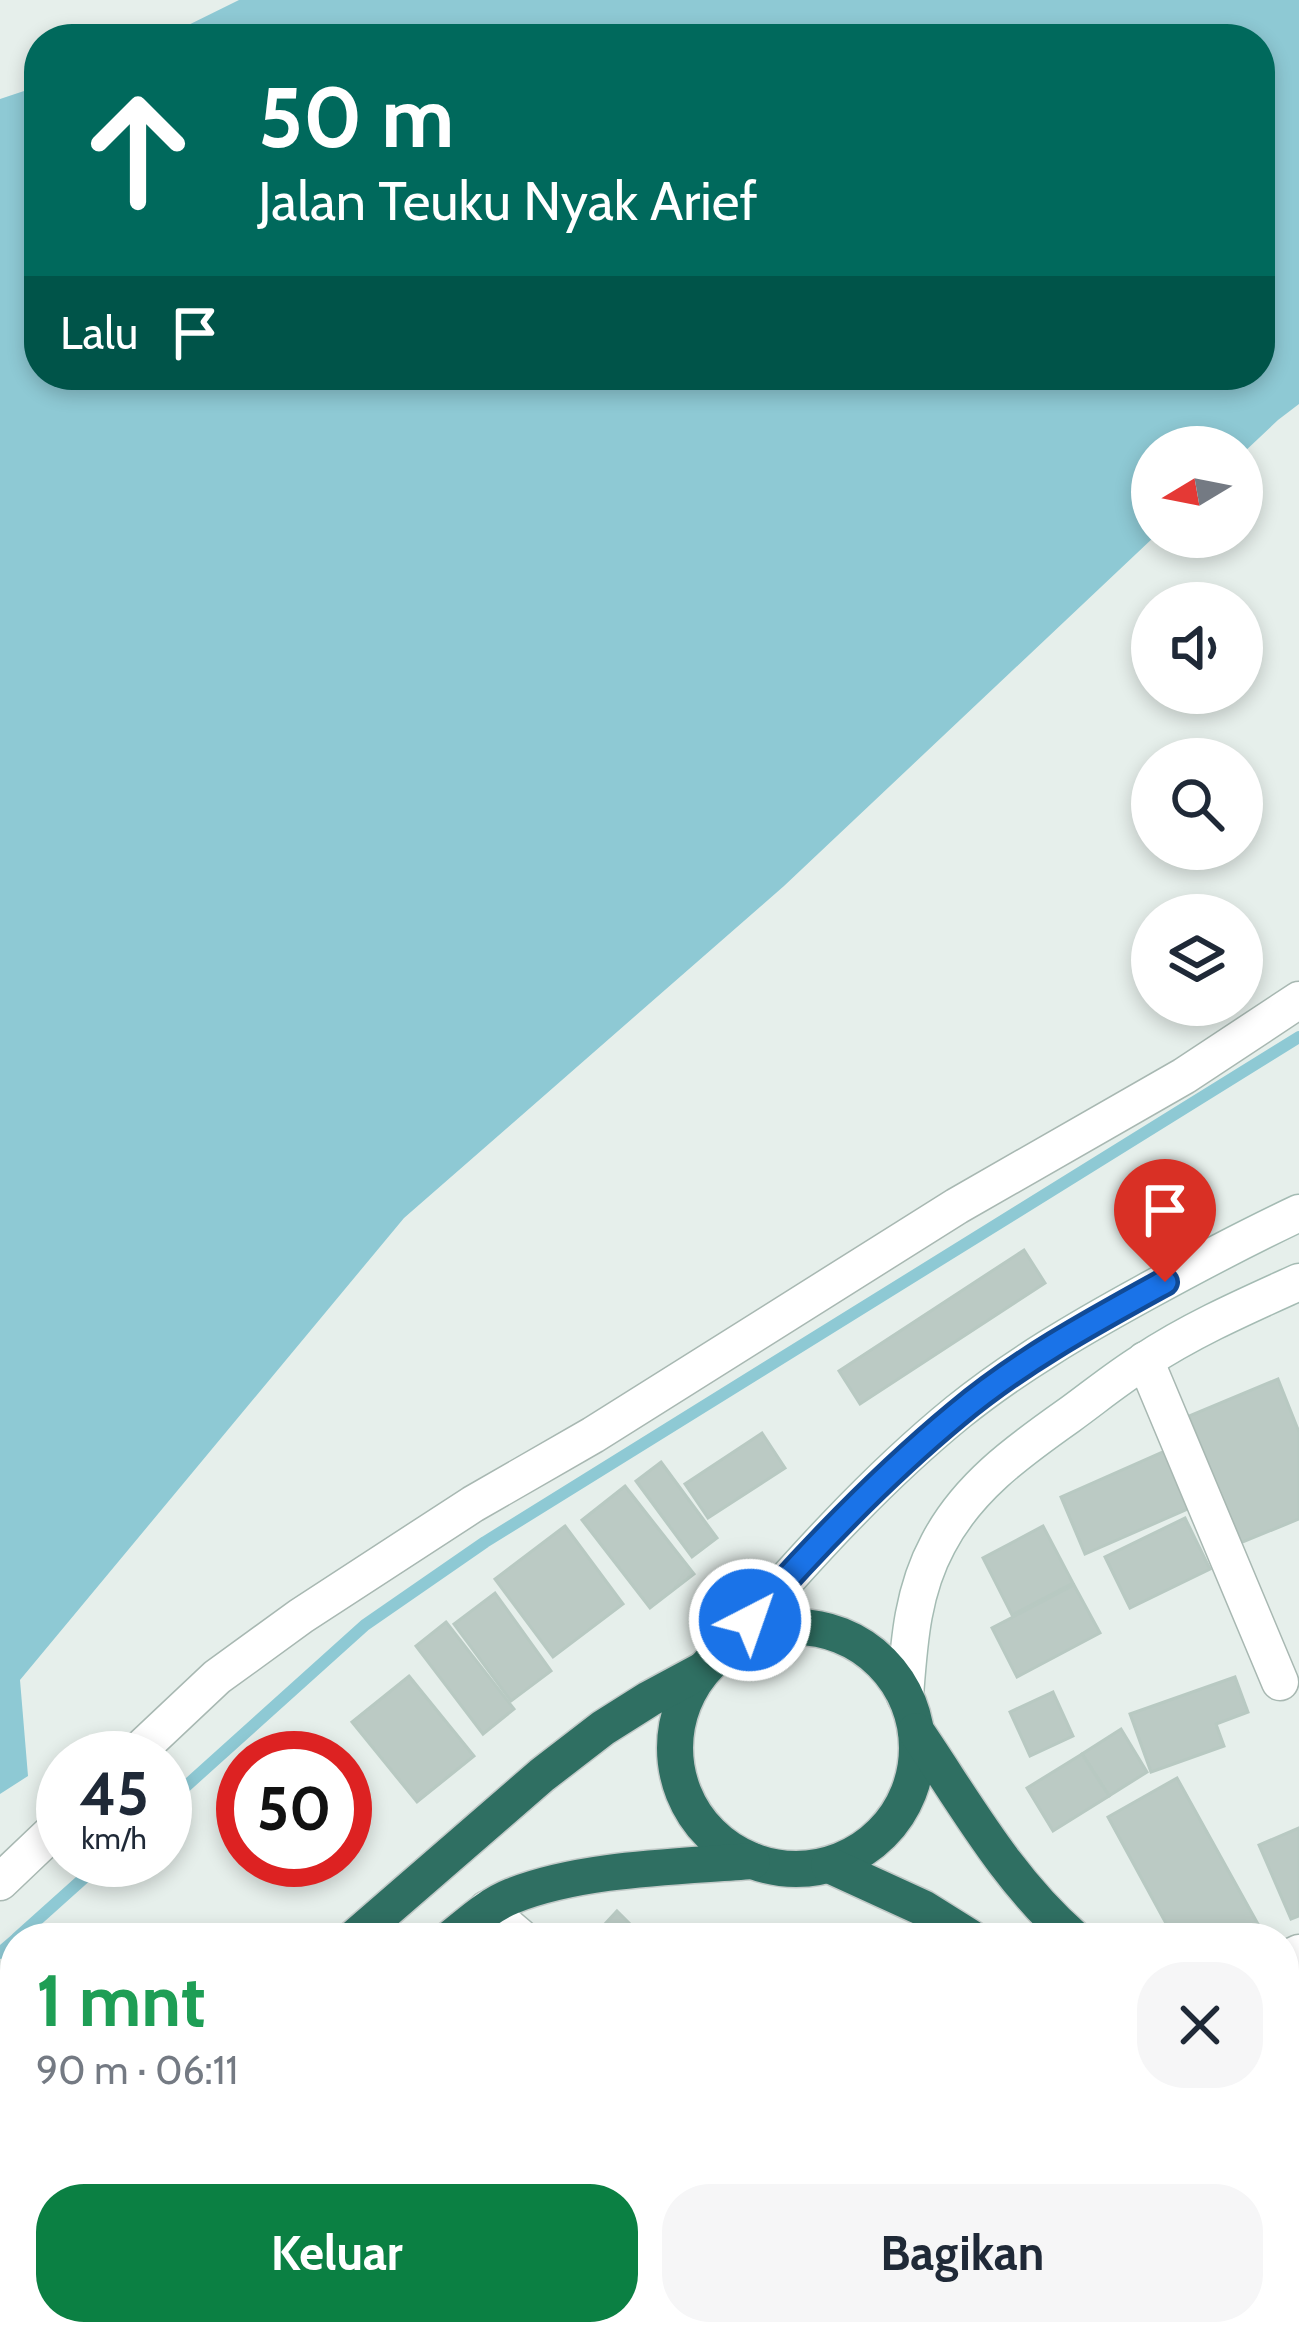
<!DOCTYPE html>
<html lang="id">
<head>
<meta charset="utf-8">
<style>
	body { margin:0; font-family:Cabin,sans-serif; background:#f6f6f7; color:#1f2937; height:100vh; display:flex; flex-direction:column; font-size:45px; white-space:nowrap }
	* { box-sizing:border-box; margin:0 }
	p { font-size:39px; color:#747a83 }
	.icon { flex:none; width:66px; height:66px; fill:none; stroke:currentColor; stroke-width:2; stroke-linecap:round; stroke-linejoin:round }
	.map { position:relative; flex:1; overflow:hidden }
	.sheet { position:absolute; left:0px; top:1923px; width:1299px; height:423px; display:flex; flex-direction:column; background:#fff; border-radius:48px 48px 0 0; box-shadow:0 6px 18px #0003 }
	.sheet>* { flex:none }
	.hud { position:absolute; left:24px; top:24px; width:1251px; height:366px; border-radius:48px; box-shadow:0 6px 18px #0003; background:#00695c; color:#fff; overflow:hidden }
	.needle { width:78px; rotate:260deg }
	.buttons { position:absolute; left:1131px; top:426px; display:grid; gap:24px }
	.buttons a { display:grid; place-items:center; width:132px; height:132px; border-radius:50%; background:#fff; box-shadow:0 6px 18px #0003; font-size:60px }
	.speed { position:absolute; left:36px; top:1731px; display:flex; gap:24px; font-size:60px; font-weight:700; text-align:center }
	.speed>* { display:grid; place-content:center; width:156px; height:156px; border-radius:50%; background:#fff; box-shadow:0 6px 18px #0003; line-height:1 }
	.speed small { font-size:30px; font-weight:400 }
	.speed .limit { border:18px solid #d22; background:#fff; color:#111 }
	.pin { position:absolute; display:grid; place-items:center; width:102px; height:102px; color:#fff; margin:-123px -51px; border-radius:50% 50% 50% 0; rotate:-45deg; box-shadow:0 0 12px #0007 }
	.pin .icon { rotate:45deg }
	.me { position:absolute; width:132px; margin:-66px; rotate:41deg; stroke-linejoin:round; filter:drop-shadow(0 0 9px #0008) }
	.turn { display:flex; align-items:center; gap:42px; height:252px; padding:0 36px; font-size:54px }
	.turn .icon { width:156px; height:156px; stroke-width:2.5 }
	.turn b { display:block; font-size:84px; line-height:102px }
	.then { display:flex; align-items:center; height:114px; padding:0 36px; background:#0003; gap:24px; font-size:45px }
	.round { display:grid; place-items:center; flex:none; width:126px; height:126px; border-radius:48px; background:#f6f6f7 }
	.summary { display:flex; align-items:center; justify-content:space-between; height:204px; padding:0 36px }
	h1 { font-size:72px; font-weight:800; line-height:90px; color:#1e9e55 }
	.button { display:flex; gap:24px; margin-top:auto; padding:24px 36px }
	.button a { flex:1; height:138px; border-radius:48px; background:#0b8043; color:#fff; font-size:48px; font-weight:800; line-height:138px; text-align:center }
	.button a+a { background:#f6f6f7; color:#1f2937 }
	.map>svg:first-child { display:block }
	.water { fill:#8ec9d4 }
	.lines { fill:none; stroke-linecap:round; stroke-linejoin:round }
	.stream { stroke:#8ec9d4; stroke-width:12 }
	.building { fill:#bbcac4; stroke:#b8c9c2; stroke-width:3 }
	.street-casing { stroke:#a8b8b2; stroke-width:39 }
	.secondary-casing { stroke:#a4bbb3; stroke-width:39 }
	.highway-casing { stroke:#c2cac8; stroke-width:39 }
	.street { stroke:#fff; stroke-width:36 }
	.secondary { stroke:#fff; stroke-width:36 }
	.highway { stroke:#2f6f62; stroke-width:36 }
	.route-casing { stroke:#114b97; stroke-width:30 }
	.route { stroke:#1a73e8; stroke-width:21 }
</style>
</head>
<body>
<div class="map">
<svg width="1299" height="2345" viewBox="0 0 1299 2345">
	<rect width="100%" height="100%" fill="#e6efeb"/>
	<path class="water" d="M 239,0 L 1299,0 L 1299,404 L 1278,420 L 1242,454 L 1242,447 L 1152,447 L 1154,537 L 784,886 L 404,1218 L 20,1680 L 28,1776 L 0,1794 L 0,99 L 39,86 L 39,375 L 1260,375 L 1260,39 L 160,39 Z"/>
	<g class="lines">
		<g class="stream">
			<path d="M 165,1805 L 365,1625 L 485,1542 L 1299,1037"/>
			<path d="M 17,1938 L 104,1860"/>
			<path d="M 0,1953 L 15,1940"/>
		</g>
	</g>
	<g class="building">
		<path d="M 1024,1250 L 1045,1283 L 860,1404 L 839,1371 Z"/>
		<path d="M 1278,1379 L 1299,1432 L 1299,1519 L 1240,1543 L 1189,1416 Z"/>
		<path d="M 762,1433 L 785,1468 L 708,1518 L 685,1484 Z"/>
		<path d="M 1165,1451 L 1190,1508 L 1085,1554 L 1061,1497 Z"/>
		<path d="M 661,1462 L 717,1538 L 692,1557 L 636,1481 Z"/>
		<path d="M 625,1486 L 694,1574 L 650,1608 L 582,1520 Z"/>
		<path d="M 1185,1518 L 1210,1569 L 1130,1608 L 1105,1557 Z"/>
		<path d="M 565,1526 L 623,1604 L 553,1657 L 495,1579 Z"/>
		<path d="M 1043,1526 L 1073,1583 L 1012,1615 L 983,1558 Z"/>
		<path d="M 1074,1585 L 1100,1633 L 1017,1677 L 992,1628 Z"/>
		<path d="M 495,1593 L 551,1671 L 511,1701 L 454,1624 Z"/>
		<path d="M 446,1622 L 514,1709 L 483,1734 L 416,1646 Z"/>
		<path d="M 409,1676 L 474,1756 L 417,1802 L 352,1722 Z"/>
		<path d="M 1235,1677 L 1248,1712 L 1216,1724 L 1224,1746 L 1151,1772 L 1130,1714 Z"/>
		<path d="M 1053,1692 L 1073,1736 L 1030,1756 L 1010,1712 Z"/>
		<path d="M 1121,1729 L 1147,1772 L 1109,1796 L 1082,1754 Z"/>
		<path d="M 1082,1754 L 1109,1796 L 1053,1831 L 1027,1788 Z"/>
		<path d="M 1177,1778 L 1259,1926 L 1237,1938 L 1174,1938 L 1108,1817 Z"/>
		<path d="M 1299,1828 L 1299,1916 L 1291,1919 L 1259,1845 Z"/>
		<path d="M 617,1911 L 644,1938 L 592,1938 Z"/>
		<path d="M 1284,2295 L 1299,2308 L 1299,2345 L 1218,2345 L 1230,2331 L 1284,2331 Z"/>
		<path d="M 103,2331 L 125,2331 L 140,2345 L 90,2345 Z"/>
		<path d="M 175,2331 L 230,2331 L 217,2345 L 190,2345 Z"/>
		<path d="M 327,2331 L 347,2331 L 363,2345 L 315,2345 Z"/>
		<path d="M 693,2331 L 772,2331 L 760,2345 L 709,2345 Z"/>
		<path d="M 904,2331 L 955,2331 L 969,2345 L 890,2345 Z"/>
	</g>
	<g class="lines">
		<defs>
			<g id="street">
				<path d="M 1145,1360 L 1280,1682"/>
				<path d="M 131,1758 L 217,1677 L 301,1616 L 473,1504 L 593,1435 L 957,1206 L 1184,1076 L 1299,1000"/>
				<path d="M 0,1882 L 63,1822"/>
				<path d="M 487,1909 L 521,1938"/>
				<path d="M 1284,1960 L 1299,1953"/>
				<path d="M 148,2331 L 164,2345"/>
				<path d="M 562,2331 L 578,2345"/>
				<path d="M 981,2331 L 997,2345"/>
			</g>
			<g id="secondary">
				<path d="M 726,1648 C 799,1565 872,1482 958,1412 C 1015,1366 1080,1328 1144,1293 C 1195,1265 1246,1238 1299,1213"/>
				<path d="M 905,1696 C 909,1643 912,1592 938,1544 C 967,1488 1017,1452 1068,1416 C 1093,1398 1117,1378 1143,1362 C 1191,1330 1246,1306 1299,1282"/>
			</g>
			<g id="highway">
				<circle cx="796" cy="1748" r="121"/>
				<path d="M 916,1731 C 965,1803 1007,1880 1074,1938"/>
				<path d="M 829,1865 L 923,1908 L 971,1938"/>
				<path d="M 354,1938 L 542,1775 L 603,1728 L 649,1699 L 701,1671"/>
				<path d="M 451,1938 C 470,1923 489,1905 512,1896 C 582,1868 678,1867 752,1861"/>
				<path d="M 1284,2107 L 1299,2119"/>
				<path d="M 1284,2187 L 1299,2199"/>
				<path d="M 0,2240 L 15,2227"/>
				<path d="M 0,2321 L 15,2308"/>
			</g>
		</defs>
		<use href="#street" class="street-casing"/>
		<use href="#secondary" class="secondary-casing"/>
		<use href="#highway" class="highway-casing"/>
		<use href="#street" class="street"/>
		<use href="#secondary" class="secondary"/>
		<use href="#highway" class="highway"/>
	</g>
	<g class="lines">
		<defs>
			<path id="route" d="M 750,1620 C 814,1547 882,1476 957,1414 C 1020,1361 1094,1321 1165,1282"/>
		</defs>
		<use href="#route" class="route-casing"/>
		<use href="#route" class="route"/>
	</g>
</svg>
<div class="buttons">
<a><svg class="needle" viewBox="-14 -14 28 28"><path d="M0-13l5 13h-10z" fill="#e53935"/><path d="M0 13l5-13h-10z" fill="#747a83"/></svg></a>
<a><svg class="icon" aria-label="sound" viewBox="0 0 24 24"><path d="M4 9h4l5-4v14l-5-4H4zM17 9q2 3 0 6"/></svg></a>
<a><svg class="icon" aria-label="search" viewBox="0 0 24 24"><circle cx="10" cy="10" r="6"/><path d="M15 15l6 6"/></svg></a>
<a><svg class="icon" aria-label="layers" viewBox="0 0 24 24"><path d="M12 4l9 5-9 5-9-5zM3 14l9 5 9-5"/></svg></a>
</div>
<div class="speed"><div>45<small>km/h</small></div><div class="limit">50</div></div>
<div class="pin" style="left:1165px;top:1282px;background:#d93025"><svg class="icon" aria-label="arrive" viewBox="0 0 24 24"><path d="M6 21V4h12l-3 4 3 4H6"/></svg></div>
<svg class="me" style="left:750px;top:1620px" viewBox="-20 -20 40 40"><circle r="17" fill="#1a73e8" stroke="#fff" stroke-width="3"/><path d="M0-11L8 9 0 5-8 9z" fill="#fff"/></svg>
<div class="hud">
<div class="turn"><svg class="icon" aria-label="ahead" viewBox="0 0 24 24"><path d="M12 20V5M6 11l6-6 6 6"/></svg><div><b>50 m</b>Jalan Teuku Nyak Arief</div></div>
<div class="then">Lalu<svg class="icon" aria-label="arrive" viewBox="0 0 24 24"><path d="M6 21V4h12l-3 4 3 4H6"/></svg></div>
</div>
<section class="sheet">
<div class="summary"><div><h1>1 mnt</h1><p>90 m · 06:11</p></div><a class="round"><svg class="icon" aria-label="close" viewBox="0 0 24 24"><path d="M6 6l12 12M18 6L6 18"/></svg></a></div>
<div class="button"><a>Keluar</a><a>Bagikan</a></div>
</section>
</div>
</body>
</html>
